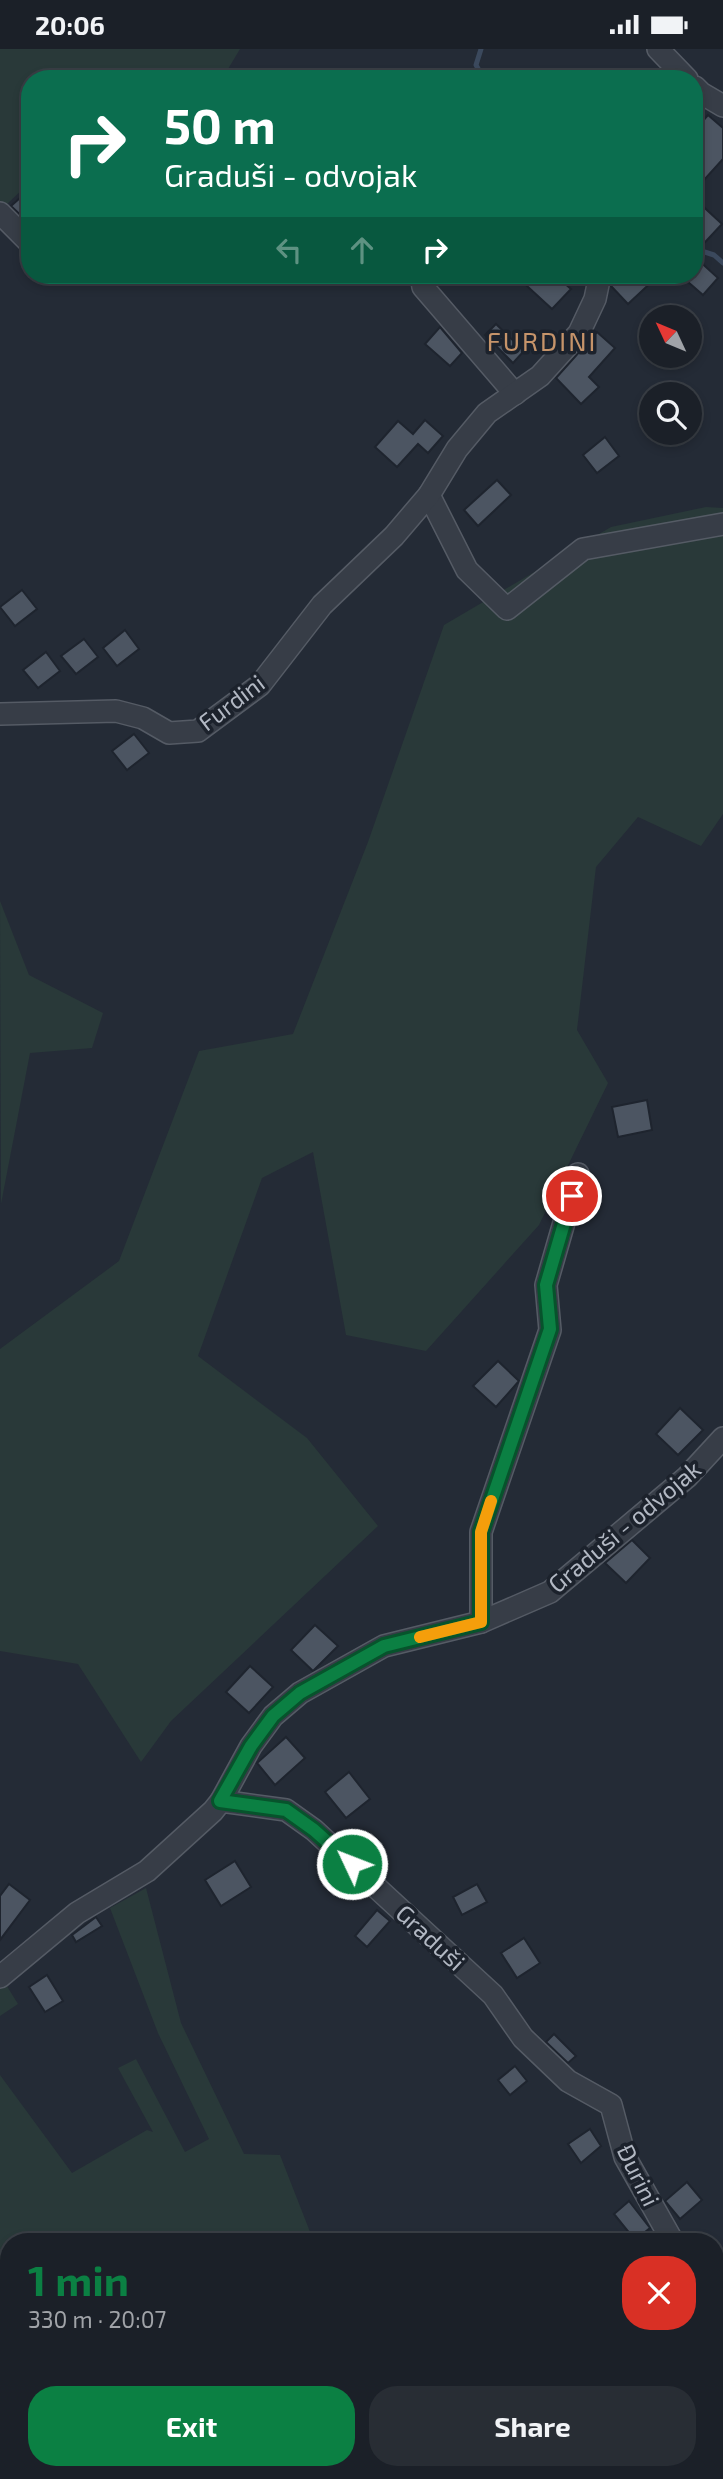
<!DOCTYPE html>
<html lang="en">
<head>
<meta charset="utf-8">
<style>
	body { margin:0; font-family:"Exo 2",sans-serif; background:#282d34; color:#f1f3f6; height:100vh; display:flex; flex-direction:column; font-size:26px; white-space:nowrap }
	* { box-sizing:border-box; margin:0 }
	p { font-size:23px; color:#a0a3a8 }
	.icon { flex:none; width:38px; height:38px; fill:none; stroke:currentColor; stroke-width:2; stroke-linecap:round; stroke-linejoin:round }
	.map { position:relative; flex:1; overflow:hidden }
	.side { position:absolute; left:0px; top:2184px; width:724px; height:247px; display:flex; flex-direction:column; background:#1b2028; border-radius:28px 28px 0 0; box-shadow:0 4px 10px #0003,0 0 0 2px #393e45 }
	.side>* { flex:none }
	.banner { position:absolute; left:21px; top:21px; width:682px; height:214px; border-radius:28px; box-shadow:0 4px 10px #0003,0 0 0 2px #393e45; background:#0b6e4f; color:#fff; overflow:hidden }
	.needle { width:46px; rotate:314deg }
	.tools { position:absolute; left:639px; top:256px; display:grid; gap:14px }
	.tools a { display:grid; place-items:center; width:63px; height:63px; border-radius:50%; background:#1b2028; box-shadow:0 4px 10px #0003,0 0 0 2px #393e45; font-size:35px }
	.pin { position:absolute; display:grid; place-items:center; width:60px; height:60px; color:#fff; margin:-30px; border:4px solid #fff; border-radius:50%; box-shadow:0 2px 7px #0007 }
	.me { position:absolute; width:77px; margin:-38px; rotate:313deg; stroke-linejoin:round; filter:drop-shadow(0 0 5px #0008) }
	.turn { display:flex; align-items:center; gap:24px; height:147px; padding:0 28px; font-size:32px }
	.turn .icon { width:91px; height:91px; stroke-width:2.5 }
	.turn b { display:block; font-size:49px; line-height:60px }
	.lanes { display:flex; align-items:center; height:66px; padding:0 28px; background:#0003; justify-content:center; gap:35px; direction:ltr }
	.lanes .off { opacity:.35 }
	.round { display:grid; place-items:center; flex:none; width:74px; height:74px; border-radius:28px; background:#282d34 }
	.headline { display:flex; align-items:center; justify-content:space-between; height:119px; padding:0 28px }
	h1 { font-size:42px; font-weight:700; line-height:52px; color:#0b8043 }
	.primary-button { display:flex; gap:14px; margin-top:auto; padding:14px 28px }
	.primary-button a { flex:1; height:80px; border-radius:28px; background:#0b8043; color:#fff; font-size:28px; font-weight:700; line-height:80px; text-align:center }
	.primary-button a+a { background:#282d34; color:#f1f3f6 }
	.status { display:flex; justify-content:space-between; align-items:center; height:49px; padding:0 35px; background:#1b2028; direction:ltr }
	.status svg { height:19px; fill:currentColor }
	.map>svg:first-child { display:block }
	.green { fill:#293939 }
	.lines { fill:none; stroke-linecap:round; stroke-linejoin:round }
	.stream { stroke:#3b495d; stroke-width:5 }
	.building { fill:#4c5562; stroke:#1e242e; stroke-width:2 }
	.minor-casing { stroke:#555b65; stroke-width:24 }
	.minor { stroke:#373d47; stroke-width:21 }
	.route-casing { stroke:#07532c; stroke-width:18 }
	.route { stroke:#0b8043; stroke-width:12 }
	.slow { stroke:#f59e0b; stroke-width:12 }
	.labels { text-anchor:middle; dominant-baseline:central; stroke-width:7; stroke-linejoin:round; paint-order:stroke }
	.street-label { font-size:24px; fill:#b2b8c3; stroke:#1c222c }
	.neighbourhood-label { font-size:26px; letter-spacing:2px; fill:#c6946a; stroke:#1c222c }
</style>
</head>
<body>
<div class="status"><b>20:06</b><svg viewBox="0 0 49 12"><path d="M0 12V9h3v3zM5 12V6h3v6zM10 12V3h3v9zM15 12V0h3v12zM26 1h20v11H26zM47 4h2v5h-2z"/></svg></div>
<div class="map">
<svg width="723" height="2430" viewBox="0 0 723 2430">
	<rect width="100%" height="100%" fill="#242b36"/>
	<g class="green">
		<path d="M 0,0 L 240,0 L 222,30 L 30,30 L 30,139 L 27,136 L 6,156 L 0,153 Z"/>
		<path d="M 706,458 L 723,459 L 723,765 L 701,797 L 638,768 L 596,818 L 577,981 L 608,1034 L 539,1176 L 426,1302 L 346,1286 L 313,1103 L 262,1129 L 198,1307 L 307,1389 L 378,1477 L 171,1672 L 141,1713 L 78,1615 L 0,1602 L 0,1300 L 119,1212 L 199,1002 L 293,985 L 368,793 L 444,576 L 611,478 Z"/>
		<path d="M 0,852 L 29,926 L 103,964 L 92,999 L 30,1004 L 1,1155 Z"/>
		<path d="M 146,1839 L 181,1974 L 244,2105 L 280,2106 L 314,2193 L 9,2193 L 9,2239 L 0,2235 L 0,2026 L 72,2124 L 147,2081 L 153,2083 L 118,2019 L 136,2010 L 185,2103 L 209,2090 L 158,1984 L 110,1859 Z"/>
		<path d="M 5,1934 L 18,1955 L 0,1967 L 0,1938 Z"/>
		<path d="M 9,2322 L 9,2422 L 388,2422 L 392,2430 L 0,2430 L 0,2347 Z"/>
		<path d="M 723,2396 L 723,2430 L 679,2430 L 689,2422 L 716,2422 L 716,2402 Z"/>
		<path d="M 462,2422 L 537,2422 L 530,2428 L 531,2430 L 452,2430 Z"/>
	</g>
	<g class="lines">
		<g class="stream">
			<path d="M 481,0 L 476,16 L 484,30"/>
			<path d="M 695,200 L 714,206 L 723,214"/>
		</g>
	</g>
	<g class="building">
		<path d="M 708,66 L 723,79 L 723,110 L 695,141 L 695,81 Z"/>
		<path d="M 30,140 L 30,175 L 11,157 Z"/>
		<path d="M 695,150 L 722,175 L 695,204 Z"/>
		<path d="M 695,208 L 718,229 L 703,246 L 680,226 L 695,226 Z"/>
		<path d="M 515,226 L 555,226 L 571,240 L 552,260 Z"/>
		<path d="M 613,226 L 659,226 L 628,255 L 611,237 Z"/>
		<path d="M 496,275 L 524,302 L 513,314 L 485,286 Z"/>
		<path d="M 440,278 L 462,304 L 450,317 L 425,295 Z"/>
		<path d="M 597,283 L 615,299 L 589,328 L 599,338 L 581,355 L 556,329 Z"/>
		<path d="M 425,371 L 443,387 L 428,404 L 418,395 L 397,418 L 375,398 L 398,372 L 413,385 Z"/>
		<path d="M 605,388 L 619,407 L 597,424 L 583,406 Z"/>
		<path d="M 497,431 L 511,446 L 478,477 L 464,461 Z"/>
		<path d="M 22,541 L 37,560 L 15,577 L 0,558 Z"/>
		<path d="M 125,581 L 139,600 L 117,617 L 103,599 Z"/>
		<path d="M 84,590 L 98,608 L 76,625 L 61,607 Z"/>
		<path d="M 46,603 L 60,622 L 38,639 L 23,621 Z"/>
		<path d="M 134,685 L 149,704 L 127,721 L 112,702 Z"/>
		<path d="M 647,1051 L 652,1081 L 618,1088 L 612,1058 Z"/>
		<path d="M 498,1312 L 519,1332 L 496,1358 L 473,1337 Z"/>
		<path d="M 680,1359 L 703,1381 L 678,1406 L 656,1385 Z"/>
		<path d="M 632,1491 L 650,1509 L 626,1534 L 605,1514 Z"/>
		<path d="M 315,1576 L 338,1597 L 313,1622 L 291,1601 Z"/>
		<path d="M 250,1617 L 273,1638 L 249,1664 L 226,1643 Z"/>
		<path d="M 286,1688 L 305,1709 L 275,1736 L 257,1714 Z"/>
		<path d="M 349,1723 L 370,1750 L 346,1769 L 325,1743 Z"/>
		<path d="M 235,1812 L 251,1838 L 221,1857 L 205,1831 Z"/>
		<path d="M 9,1835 L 30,1851 L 0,1891 L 0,1847 Z"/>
		<path d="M 477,1835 L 487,1853 L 462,1866 L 453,1848 Z"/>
		<path d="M 377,1861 L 390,1872 L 367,1898 L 355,1887 Z"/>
		<path d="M 96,1868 L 102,1877 L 76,1893 L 72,1886 Z"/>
		<path d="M 524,1889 L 540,1914 L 517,1929 L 501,1904 Z"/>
		<path d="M 47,1926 L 63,1952 L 45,1963 L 29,1938 Z"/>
		<path d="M 554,1985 L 576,2007 L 568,2014 L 546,1993 Z"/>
		<path d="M 515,2017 L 527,2032 L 510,2046 L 498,2031 Z"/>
		<path d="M 590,2080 L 601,2097 L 581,2114 L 568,2095 Z"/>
		<path d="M 687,2133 L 702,2151 L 680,2170 L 665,2152 Z"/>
		<path d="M 629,2152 L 650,2179 L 635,2191 L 614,2165 Z"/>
	</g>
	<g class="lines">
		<defs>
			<g id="minor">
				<path d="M 658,0 L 687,30"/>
				<path d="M 695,38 L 701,44 L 723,57"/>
				<path d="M 0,164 L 30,194"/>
				<path d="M 421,226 L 423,238 L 515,345"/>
				<path d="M 429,446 L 467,521 L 507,560 L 583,500 L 723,475"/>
				<path d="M 0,665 L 116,662 L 143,669 L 169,684 L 198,682 L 260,636 L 322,556 L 394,487 L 429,446 L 457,400 L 487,364 L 540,327 L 579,284 L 595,250 L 600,226"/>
				<path d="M 481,1573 L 481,1483 L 550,1281 L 546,1236 L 578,1125"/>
				<path d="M 221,1752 L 251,1697 L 273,1667 L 300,1644 L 384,1597 L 481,1573 L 550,1543 L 687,1428 L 723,1389"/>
				<path d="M 0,1928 L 77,1864 L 147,1822 L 213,1762 L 221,1752 L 286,1761 L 314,1781 L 493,1946 L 523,1989 L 568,2032 L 611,2056 L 625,2108 L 673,2193"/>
				<path d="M 716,2237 L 723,2244"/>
			</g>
		</defs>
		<use href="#minor" class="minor-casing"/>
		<use href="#minor" class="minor"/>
	</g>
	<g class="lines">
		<defs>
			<path id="route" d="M 352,1815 L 314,1781 L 286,1761 L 220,1752 L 251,1697 L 273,1667 L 300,1644 L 384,1597 L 481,1573 L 481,1483 L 550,1280 L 546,1236 L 572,1147"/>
		</defs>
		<use href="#route" class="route-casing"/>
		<use href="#route" class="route"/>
		<path class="slow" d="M 420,1588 L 481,1573 L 481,1483 L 491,1452"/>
	</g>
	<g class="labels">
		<g class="street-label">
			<text transform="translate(231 653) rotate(-37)">Furdini</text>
			<text transform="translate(624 1477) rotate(-40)">Graduši - odvojak</text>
			<text transform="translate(431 1888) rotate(43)">Graduši</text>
			<text transform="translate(639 2126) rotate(64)">Đurini</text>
		</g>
		<g class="neighbourhood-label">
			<text x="542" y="291">FURDINI</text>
		</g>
	</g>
</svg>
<div class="tools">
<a><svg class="needle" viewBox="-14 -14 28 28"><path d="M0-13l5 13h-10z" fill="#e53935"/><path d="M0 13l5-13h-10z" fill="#a0a3a8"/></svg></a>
<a><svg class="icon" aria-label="search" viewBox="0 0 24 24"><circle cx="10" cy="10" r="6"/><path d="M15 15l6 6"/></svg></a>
</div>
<div class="pin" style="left:572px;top:1147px;background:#d93025"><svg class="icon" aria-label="arrive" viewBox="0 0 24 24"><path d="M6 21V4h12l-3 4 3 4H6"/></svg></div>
<svg class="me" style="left:352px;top:1815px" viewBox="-20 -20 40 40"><circle r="17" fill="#0b8043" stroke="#fff" stroke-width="3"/><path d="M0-11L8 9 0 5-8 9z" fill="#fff"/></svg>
<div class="banner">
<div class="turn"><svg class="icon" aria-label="right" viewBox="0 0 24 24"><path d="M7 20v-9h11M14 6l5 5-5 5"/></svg><div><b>50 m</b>Graduši - odvojak</div></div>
<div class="lanes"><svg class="icon off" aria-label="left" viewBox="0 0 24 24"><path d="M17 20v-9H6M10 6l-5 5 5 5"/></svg><svg class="icon off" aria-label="ahead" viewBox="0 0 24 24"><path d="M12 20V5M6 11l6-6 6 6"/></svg><svg class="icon" aria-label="right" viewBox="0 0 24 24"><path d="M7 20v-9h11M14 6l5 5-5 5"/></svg></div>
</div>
<section class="side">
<div class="headline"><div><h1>1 min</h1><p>330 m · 20:07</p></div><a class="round" style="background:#d93025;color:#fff"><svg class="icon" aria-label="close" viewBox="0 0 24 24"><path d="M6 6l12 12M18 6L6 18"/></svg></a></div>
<div class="primary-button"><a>Exit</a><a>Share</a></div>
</section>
</div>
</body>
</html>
